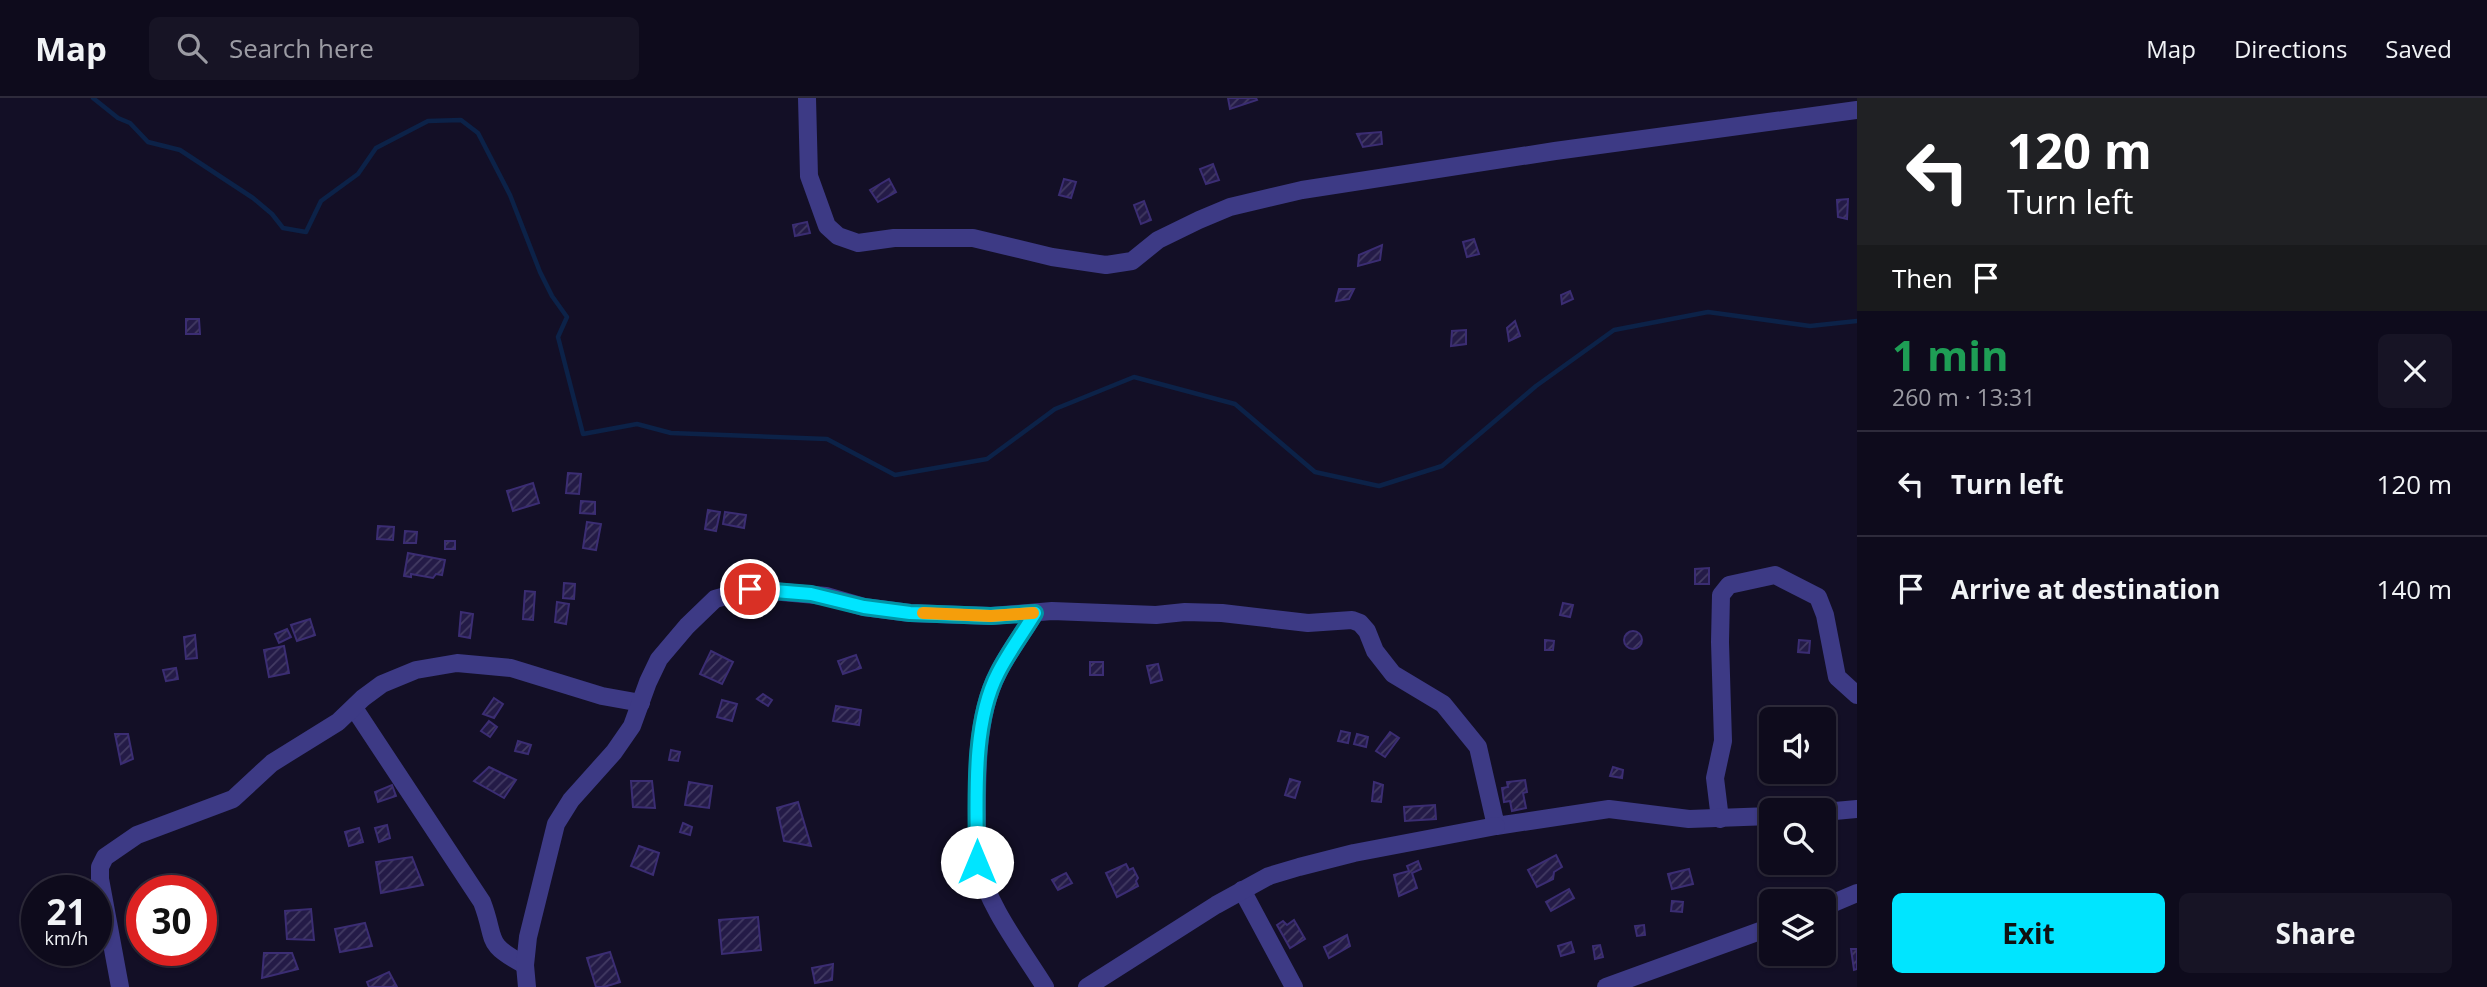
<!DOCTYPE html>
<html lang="en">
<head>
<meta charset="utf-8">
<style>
	body { margin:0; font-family:"Open Sans",sans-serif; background:#171425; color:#f1f3f6; height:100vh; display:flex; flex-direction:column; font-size:26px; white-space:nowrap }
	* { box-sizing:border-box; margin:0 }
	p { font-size:23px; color:#9b9ba3 }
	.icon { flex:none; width:38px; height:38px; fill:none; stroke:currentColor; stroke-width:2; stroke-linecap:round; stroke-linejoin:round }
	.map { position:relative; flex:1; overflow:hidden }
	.panel { display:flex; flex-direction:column; background:#0e0b1c; width:630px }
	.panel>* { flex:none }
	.guide { background:#202124; color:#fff; overflow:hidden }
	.controls { position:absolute; left:1759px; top:609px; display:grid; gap:14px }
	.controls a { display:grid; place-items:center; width:77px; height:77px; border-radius:10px; background:#0e0b1c; box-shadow:0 2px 5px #0004,0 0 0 2px #2e2b3b; font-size:35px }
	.speed { position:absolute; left:21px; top:777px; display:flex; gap:14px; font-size:35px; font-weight:700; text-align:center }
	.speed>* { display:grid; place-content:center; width:91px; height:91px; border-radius:50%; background:#0e0b1c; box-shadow:0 2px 5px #0004,0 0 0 2px #2e2b3b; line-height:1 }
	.speed small { font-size:18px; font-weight:400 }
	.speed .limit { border:10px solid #d22; background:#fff; color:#111 }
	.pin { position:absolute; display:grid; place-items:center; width:60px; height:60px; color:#fff; margin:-30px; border:4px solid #fff; border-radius:50%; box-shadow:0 2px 7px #0007 }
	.me { position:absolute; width:77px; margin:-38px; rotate:0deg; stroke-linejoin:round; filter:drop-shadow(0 0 5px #0008) }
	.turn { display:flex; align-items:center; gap:24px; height:147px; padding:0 35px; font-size:32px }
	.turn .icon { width:91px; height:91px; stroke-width:2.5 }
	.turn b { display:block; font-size:49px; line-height:60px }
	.then { display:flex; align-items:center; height:66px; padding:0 35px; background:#0003; gap:14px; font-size:26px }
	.round { display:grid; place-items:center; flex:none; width:74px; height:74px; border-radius:10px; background:#171425 }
	.headline { display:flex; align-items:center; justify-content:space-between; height:119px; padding:0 35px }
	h1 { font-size:42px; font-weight:700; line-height:52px; color:#1e9e55 }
	.primary-button { display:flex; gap:14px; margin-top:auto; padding:14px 35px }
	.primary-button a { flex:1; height:80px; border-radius:10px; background:#00e5ff; color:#111; font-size:28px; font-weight:700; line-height:80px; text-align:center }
	.primary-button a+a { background:#171425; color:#f1f3f6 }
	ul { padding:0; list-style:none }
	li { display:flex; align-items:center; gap:21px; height:105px; padding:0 35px; border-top:2px solid #2e2b3b }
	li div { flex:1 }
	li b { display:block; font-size:26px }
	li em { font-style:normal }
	header { display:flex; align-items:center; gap:42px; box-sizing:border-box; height:98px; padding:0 35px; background:#0e0b1c; border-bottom:2px solid #2e2b3b }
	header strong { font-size:33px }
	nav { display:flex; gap:38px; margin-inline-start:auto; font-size:24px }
	.search { width:490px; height:63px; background:#171425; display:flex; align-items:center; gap:18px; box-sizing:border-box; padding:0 24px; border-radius:10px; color:#9b9ba3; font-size:26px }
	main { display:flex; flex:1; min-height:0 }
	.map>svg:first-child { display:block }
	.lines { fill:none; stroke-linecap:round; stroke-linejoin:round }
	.stream { stroke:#0c2248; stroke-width:4.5 }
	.building { fill:url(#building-hatch); stroke:#3b2d73; stroke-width:2 }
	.minor { stroke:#3d3a85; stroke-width:18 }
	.route-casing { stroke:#0095a6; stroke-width:18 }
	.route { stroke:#00e5ff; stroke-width:12 }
	.slow { stroke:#f59e0b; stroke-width:12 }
</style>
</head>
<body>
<header>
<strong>Map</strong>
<div class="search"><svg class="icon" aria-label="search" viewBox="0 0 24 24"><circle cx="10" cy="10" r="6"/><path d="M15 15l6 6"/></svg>Search here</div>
<nav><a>Map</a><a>Directions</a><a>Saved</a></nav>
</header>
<main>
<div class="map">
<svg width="1857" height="889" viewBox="0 0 1857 889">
	<defs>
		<pattern id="building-hatch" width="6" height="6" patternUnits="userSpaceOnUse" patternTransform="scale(1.75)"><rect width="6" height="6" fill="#241b47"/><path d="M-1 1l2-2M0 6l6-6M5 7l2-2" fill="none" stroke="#433b63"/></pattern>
	</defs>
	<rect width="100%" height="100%" fill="#130f26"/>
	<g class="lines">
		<path class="stream" d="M 93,0 L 118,20 L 130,25 L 148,44 L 180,52 L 253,100 L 272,116 L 283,130 L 306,134 L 321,103 L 358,76 L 376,50 L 428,23 L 461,22 L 478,35 L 510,97 L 540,174 L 552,198 L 567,219 L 558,239 L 583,336 L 637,326 L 671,335 L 827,341 L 895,377 L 987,361 L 1055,311 L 1134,279 L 1235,306 L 1315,374 L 1379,388 L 1442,368 L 1536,288 L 1614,232 L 1708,214 L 1810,228 L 1857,223"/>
	</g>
	<g class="building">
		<path d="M 1228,0 L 1256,0 L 1257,2 L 1230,11 Z"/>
		<path d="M 1381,34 L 1382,46 L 1363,49 L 1357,36 Z"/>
		<path d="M 1213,66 L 1219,82 L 1206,86 L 1200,71 Z"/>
		<path d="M 889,81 L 896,94 L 878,104 L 870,92 Z"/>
		<path d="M 1064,81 L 1076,84 L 1071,100 L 1059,97 Z"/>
		<path d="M 1848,101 L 1847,121 L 1838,119 L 1837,102 Z"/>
		<path d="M 1144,103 L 1151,122 L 1141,126 L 1134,107 Z"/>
		<path d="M 807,124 L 810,135 L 795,138 L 793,127 Z"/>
		<path d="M 1474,141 L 1479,156 L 1467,159 L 1463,144 Z"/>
		<path d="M 1382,147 L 1380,162 L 1358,168 L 1359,157 Z"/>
		<path d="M 1339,191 L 1354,191 L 1349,201 L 1336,203 Z"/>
		<path d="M 1570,193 L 1573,201 L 1562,206 L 1561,197 Z"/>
		<path d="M 186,221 L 199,221 L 200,236 L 186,236 Z"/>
		<path d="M 1515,223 L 1520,238 L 1509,243 L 1507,230 Z"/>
		<path d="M 1466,232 L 1466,246 L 1451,248 L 1452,233 Z"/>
		<path d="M 568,375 L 581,376 L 579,396 L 566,395 Z"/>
		<path d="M 533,385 L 539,405 L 513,413 L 507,393 Z"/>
		<path d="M 581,403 L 595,404 L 595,416 L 580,415 Z"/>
		<path d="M 708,412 L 720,414 L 716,433 L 705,431 Z"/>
		<path d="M 725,414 L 746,417 L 744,430 L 723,426 Z"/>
		<path d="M 587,424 L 601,426 L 596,452 L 583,450 Z"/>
		<path d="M 378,428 L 394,429 L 393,442 L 377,441 Z"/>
		<path d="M 405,433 L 417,434 L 416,445 L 404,445 Z"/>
		<rect x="445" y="443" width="10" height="8"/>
		<path d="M 408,455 L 445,462 L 442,477 L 436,476 L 433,480 L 411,476 L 411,479 L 404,478 Z"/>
		<path d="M 1709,470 L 1709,486 L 1695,486 L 1695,471 Z"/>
		<path d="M 564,485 L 575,486 L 574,501 L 563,500 Z"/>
		<path d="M 525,493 L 535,494 L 533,522 L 523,521 Z"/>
		<path d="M 557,504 L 569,506 L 566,526 L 555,524 Z"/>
		<path d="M 1563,505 L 1573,507 L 1570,519 L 1560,517 Z"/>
		<path d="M 461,514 L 473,516 L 470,540 L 459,538 Z"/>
		<path d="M 310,521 L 315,537 L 297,543 L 291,527 Z"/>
		<path d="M 287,531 L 291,539 L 279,545 L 275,536 Z"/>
		<circle cx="1633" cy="542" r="9"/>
		<path d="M 195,537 L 197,560 L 186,561 L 184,539 Z"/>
		<path d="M 1545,542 L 1554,543 L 1553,552 L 1545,552 Z"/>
		<path d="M 1799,542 L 1810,543 L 1809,555 L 1798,554 Z"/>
		<path d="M 284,548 L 289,575 L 269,579 L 264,552 Z"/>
		<path d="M 711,553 L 733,564 L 722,586 L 700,576 Z"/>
		<path d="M 856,557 L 861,570 L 843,576 L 838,563 Z"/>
		<rect x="1090" y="564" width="13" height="13"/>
		<path d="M 1158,566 L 1162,582 L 1151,585 L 1147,568 Z"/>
		<path d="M 176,570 L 178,581 L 166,583 L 163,572 Z"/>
		<path d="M 763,596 L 772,602 L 768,608 L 757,601 Z"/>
		<path d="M 494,600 L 503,606 L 494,620 L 483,616 Z"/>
		<path d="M 722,602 L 737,606 L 732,623 L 717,619 Z"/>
		<path d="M 836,608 L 861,612 L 859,627 L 833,623 Z"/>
		<path d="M 489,623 L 497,629 L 490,639 L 481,633 Z"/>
		<path d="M 1341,633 L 1350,635 L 1348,645 L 1338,643 Z"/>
		<path d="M 1390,634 L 1399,640 L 1385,659 L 1376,653 Z"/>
		<path d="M 115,636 L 128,636 L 133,661 L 121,666 Z"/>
		<path d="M 1357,636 L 1368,639 L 1366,649 L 1354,646 Z"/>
		<path d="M 518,643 L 531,647 L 528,656 L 515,653 Z"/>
		<path d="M 671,652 L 680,654 L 678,663 L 669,662 Z"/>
		<path d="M 489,669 L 516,682 L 504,700 L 474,683 Z"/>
		<path d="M 1613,669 L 1623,672 L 1622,680 L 1610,678 Z"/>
		<path d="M 1290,681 L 1300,684 L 1295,700 L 1285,697 Z"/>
		<path d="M 1525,682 L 1527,694 L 1523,695 L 1526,710 L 1512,713 L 1510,703 L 1504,704 L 1502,690 L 1508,689 L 1507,684 Z"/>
		<path d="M 631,683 L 652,683 L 655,710 L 633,709 Z"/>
		<path d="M 689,684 L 712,688 L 709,710 L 685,707 Z"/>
		<path d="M 1374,684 L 1383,687 L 1381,704 L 1372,703 Z"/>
		<path d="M 392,687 L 396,698 L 378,704 L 375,694 Z"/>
		<path d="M 798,704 L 811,748 L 784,743 L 777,710 Z"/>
		<path d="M 1435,707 L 1436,721 L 1405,723 L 1404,709 Z"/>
		<path d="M 683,725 L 692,729 L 690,737 L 680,734 Z"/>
		<path d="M 387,727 L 390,740 L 379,744 L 375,730 Z"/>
		<path d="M 359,730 L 363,744 L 349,748 L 345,734 Z"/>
		<path d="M 1832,746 L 1837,763 L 1828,766 L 1824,749 Z"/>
		<path d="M 639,748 L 659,755 L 653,777 L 631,768 Z"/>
		<path d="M 1556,757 L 1562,769 L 1554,774 L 1553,781 L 1537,789 L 1528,772 Z"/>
		<path d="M 412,759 L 423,787 L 381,795 L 376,764 Z"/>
		<path d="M 1418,763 L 1421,771 L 1412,775 L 1417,790 L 1399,798 L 1394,777 L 1409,773 L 1407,768 Z"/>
		<path d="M 1126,766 L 1129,772 L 1133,770 L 1138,780 L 1136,783 L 1138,788 L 1117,799 L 1106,775 Z"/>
		<path d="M 1689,771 L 1693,786 L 1672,791 L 1668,776 Z"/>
		<path d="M 1066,775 L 1072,785 L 1058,792 L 1052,782 Z"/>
		<path d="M 1569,791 L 1574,800 L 1551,813 L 1546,804 Z"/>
		<path d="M 1672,803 L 1683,804 L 1682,814 L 1671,813 Z"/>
		<path d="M 311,811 L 314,842 L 287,841 L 285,813 Z"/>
		<path d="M 758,819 L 761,852 L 722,856 L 719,822 Z"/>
		<path d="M 1294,822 L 1305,841 L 1290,850 L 1277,827 L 1283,823 L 1287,827 Z"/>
		<path d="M 365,825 L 372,848 L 340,854 L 335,831 Z"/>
		<path d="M 1644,827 L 1645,837 L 1637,838 L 1635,828 Z"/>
		<path d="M 1347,837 L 1350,848 L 1329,860 L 1324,849 Z"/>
		<path d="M 1571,844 L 1574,854 L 1561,858 L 1558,848 Z"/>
		<path d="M 1600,847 L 1603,859 L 1595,861 L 1593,848 Z"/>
		<path d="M 1851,851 L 1857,851 L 1857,871 L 1854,872 Z"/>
		<path d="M 610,854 L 620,884 L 604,889 L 596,889 L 587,860 Z"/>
		<path d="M 264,855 L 292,855 L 298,871 L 262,880 Z"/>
		<path d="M 833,866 L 832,882 L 815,885 L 812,870 Z"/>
		<path d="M 389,874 L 397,889 L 369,889 L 367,884 Z"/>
	</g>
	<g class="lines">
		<g class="minor">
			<path d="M 807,0 L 809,78 L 827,128 L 838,138 L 858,145 L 894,140 L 973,140 L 1052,159 L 1106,167 L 1132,163 L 1158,142 L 1199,122 L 1230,109 L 1302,92 L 1555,53 L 1857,12"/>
			<path d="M 1035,515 C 1023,535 1008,555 998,575 C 971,627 978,706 977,764 C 989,810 1020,849 1045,889"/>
			<path d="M 354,610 L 482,804 C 497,843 483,845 525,867"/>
			<path d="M 1824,714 L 1857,711"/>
			<path d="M 1720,721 L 1715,680 L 1723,643 L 1720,544 L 1721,497 L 1729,487 L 1775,477 L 1818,499 L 1825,517 L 1837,579 L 1857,597"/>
			<path d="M 1242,792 L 1294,889"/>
			<path d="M 1824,809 L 1857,795"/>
			<path d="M 120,889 L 100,781 L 100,769 L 105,759 L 137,737 L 233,701 L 272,665 L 338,624 L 363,600 L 382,586 L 416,572 L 457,565 L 511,570 L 602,598 L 641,605"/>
			<path d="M 527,889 L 525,867 L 528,839 L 556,726 L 571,702 L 614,654 L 632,628 L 648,584 L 659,561 L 687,528 L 715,501 L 750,491 L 826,498 L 864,509 L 910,515 L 991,518 L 1052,513 L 1156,517 L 1185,514 L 1222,515 L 1308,525 L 1352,522 L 1360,525 L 1367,533 L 1375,553 L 1393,576 L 1443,606 L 1478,649 L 1496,728 L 1609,711 L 1689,721 L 1771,718"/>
			<path d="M 1087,889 L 1216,807 L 1269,778 L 1299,769 L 1354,755 L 1496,728"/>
			<path d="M 1606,889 L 1771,829"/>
		</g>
	</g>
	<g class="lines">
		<defs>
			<path id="route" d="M 750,491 L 811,496 L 864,509 L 910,515 L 991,518 L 1035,515 C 1023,535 1008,555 998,575 C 971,627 977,706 977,764"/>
		</defs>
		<use href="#route" class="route-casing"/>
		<use href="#route" class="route"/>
		<path class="slow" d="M 923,515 L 991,518 L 1033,515"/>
	</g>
</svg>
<div class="controls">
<a><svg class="icon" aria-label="sound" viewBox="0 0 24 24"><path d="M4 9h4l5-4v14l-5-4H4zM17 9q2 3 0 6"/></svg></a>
<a><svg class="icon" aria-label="search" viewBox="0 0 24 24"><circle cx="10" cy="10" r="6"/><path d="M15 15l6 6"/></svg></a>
<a><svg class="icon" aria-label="layers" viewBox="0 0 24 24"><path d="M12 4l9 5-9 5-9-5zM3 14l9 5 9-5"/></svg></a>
</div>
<div class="speed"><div>21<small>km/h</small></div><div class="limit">30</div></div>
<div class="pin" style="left:750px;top:491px;background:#d93025"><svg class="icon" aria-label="arrive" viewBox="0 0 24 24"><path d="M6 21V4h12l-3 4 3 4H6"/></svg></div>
<svg class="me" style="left:977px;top:764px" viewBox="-20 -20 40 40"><circle r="19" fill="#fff"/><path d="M0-13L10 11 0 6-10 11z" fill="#00e5ff"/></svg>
</div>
<section class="panel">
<div class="guide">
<div class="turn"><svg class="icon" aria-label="left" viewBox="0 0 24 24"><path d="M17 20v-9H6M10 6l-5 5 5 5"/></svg><div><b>120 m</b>Turn left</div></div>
<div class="then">Then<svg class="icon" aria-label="arrive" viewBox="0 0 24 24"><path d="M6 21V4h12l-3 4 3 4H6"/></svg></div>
</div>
<div class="headline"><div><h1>1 min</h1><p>260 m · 13:31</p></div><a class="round"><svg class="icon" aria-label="close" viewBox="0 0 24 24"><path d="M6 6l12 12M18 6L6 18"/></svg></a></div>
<ul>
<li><svg class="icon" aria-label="left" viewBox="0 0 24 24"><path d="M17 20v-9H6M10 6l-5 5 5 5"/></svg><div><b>Turn left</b></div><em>120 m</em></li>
<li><svg class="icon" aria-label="arrive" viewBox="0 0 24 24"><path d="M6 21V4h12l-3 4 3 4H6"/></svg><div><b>Arrive at destination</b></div><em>140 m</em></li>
</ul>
<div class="primary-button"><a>Exit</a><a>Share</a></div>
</section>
</main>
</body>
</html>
